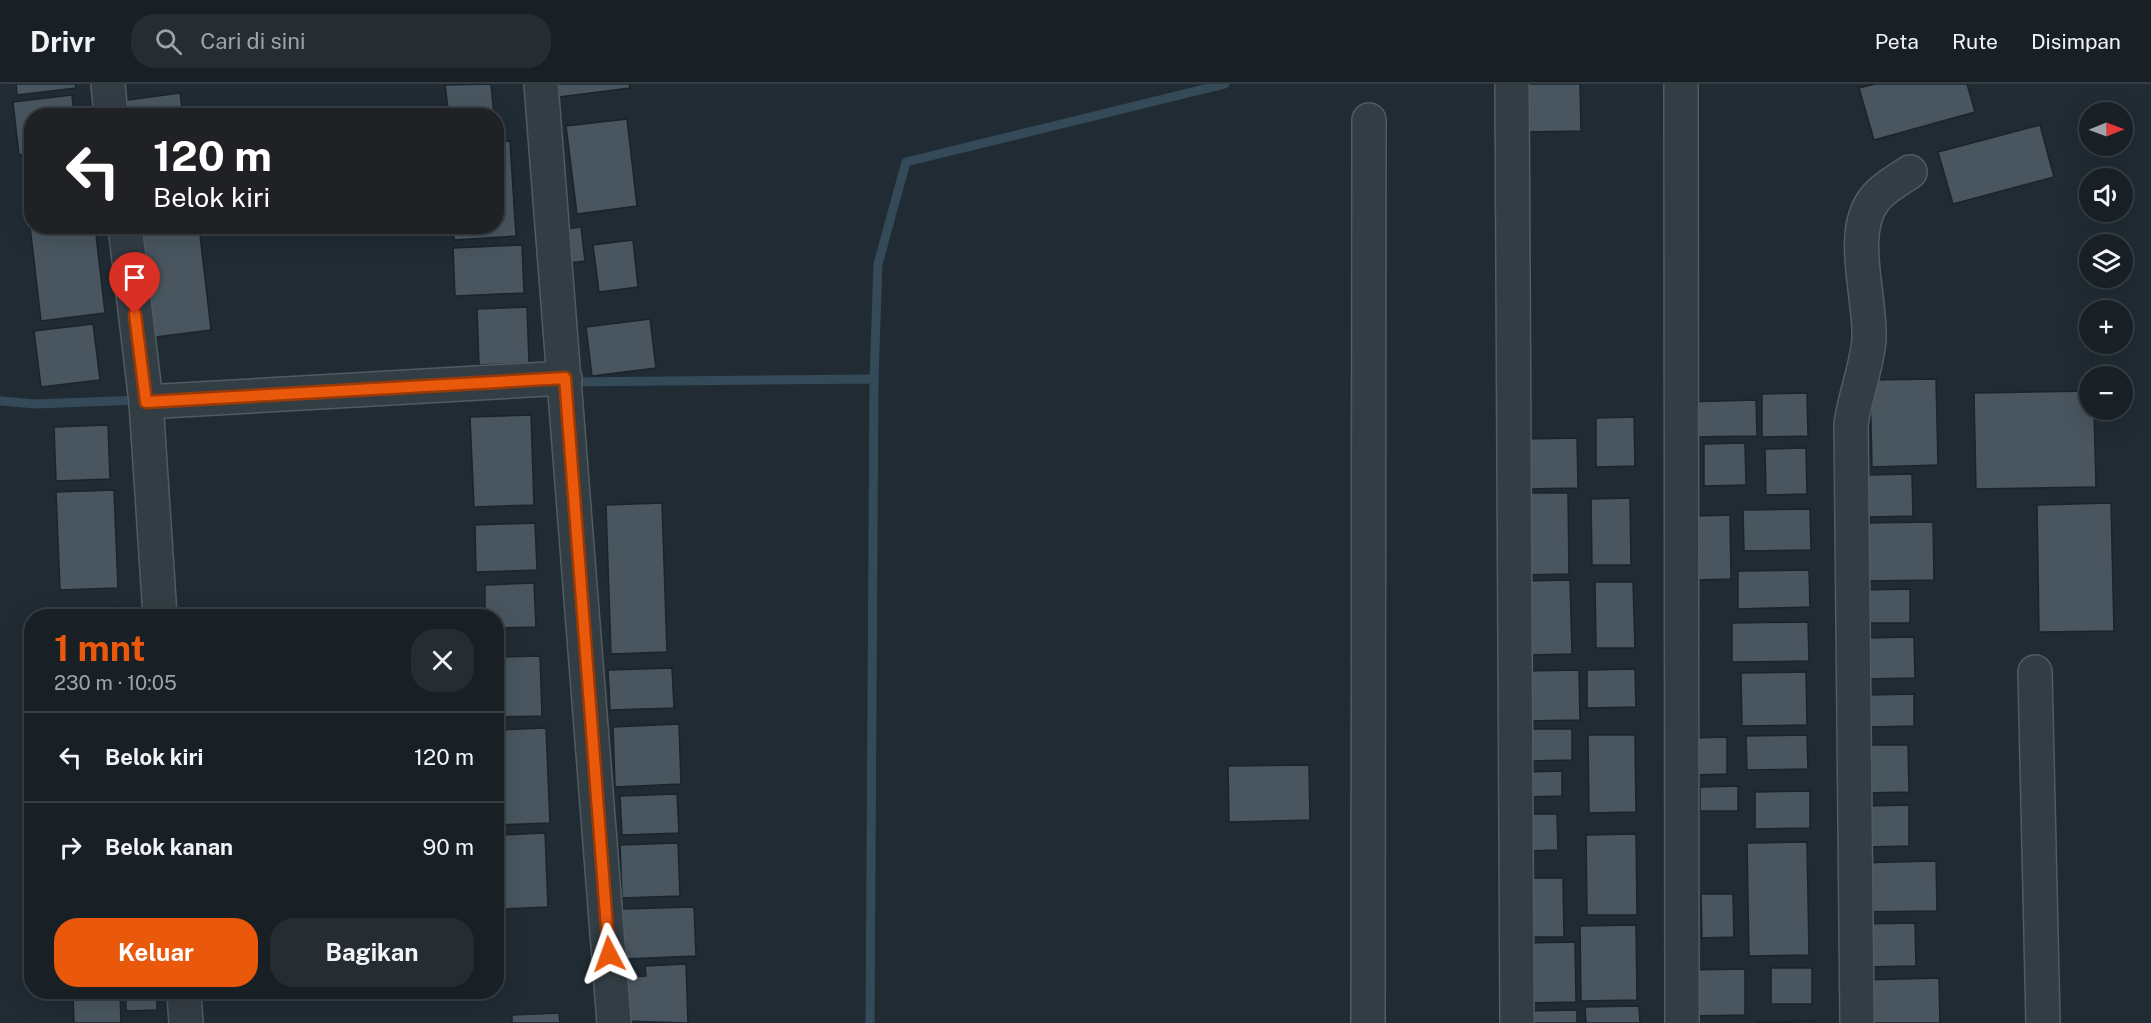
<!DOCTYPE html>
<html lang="id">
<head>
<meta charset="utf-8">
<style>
	body { margin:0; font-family:"Public Sans",sans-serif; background:#252d32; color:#f1f3f6; height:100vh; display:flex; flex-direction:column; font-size:22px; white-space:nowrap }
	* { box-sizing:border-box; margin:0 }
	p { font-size:20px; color:#9fa3a7 }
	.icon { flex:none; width:33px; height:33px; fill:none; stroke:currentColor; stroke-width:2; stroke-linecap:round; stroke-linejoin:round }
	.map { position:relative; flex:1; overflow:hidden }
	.sheet { position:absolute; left:24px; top:525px; width:480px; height:390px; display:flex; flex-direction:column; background:#182026; border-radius:24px; box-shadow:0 6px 24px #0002,0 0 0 2px #363e43 }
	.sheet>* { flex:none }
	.guide { position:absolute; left:24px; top:24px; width:480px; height:126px; border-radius:24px; box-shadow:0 6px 24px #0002,0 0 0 2px #363e43; background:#202124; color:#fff; overflow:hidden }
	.needle { width:39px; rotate:89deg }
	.tools { position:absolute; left:2079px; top:18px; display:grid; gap:12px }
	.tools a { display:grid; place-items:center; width:54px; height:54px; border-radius:50%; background:#182026; box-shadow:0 6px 24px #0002,0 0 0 2px #363e43; font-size:30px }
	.pin { position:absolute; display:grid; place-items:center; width:51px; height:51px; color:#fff; margin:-62px -26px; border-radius:50% 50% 50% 0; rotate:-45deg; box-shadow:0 0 6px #0007 }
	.pin .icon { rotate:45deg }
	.me { position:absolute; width:66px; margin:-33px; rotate:356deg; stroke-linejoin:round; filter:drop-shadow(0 0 4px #0008) }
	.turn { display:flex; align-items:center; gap:21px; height:126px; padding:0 30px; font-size:27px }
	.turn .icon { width:78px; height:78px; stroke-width:2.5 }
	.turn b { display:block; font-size:42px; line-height:51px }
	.round { display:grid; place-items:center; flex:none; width:63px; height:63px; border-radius:24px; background:#252d32 }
	.summary { display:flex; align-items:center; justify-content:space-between; height:102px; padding:0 30px }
	h1 { font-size:36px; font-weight:700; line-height:45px; color:#ea580c }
	.cta { display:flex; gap:12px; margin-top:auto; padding:12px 30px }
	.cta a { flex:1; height:69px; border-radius:24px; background:#ea580c; color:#fff; font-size:24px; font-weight:700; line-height:69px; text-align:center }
	.cta a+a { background:#252d32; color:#f1f3f6 }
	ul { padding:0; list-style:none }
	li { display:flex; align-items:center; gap:18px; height:90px; padding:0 30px; border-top:2px solid #363e43 }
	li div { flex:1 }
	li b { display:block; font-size:22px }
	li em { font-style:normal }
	header { display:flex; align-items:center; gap:36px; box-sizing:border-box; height:84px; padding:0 30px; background:#182026; border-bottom:2px solid #363e43 }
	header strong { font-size:28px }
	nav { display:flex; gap:33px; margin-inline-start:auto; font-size:21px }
	.search { width:420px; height:54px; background:#252d32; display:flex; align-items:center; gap:15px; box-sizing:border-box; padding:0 21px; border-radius:24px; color:#9fa3a7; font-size:22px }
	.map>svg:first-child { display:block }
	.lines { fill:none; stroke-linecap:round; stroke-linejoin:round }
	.stream { stroke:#354a59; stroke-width:9 }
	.building { fill:#49565f; stroke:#1b242a; stroke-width:1.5 }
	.minor-casing { stroke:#515b62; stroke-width:36 }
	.minor { stroke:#333d44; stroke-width:33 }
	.route-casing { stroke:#983908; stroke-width:15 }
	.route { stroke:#ea580c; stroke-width:10 }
</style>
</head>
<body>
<header>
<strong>Drivr</strong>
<div class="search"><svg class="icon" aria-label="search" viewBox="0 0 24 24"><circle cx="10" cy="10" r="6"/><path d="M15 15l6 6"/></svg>Cari di sini</div>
<nav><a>Peta</a><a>Rute</a><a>Disimpan</a></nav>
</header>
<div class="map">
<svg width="2151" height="939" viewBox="0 0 2151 939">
	<rect width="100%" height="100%" fill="#202b33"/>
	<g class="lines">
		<g class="stream">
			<path d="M 874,295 L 878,180 L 906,78 L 1225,0"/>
			<path d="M 569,298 L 874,295 L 870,939"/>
			<path d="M 0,317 L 36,320 L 141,316"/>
		</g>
	</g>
	<g class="building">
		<path d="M 16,0 L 75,0 L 76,4 L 17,11 Z"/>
		<path d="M 491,0 L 494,32 L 449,32 L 445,1 Z"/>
		<path d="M 558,0 L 629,0 L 630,4 L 559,13 Z"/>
		<path d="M 1523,0 L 1580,0 L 1581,47 L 1523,48 Z"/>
		<path d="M 1875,0 L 1967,0 L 1975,28 L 1874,56 L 1859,4 Z"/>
		<path d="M 180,9 L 183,32 L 121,32 L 120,17 Z"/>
		<path d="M 72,11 L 74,32 L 32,32 L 32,69 L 19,71 L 13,18 Z"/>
		<path d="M 627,35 L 637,122 L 577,130 L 566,42 Z"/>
		<path d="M 2040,41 L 2054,93 L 1953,120 L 1938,68 Z"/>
		<path d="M 510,57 L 516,152 L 454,156 L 453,142 L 496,142 L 496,58 Z"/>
		<path d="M 26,78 L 32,78 L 32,112 L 31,112 Z"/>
		<path d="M 32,124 L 32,142 L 95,142 L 105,229 L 41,237 L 28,125 Z"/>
		<path d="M 135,142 L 199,142 L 211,246 L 148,254 Z"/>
		<path d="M 581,143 L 585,177 L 562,180 L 558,146 Z"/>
		<path d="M 633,156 L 638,203 L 599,208 L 593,161 Z"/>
		<path d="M 522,161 L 524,209 L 455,212 L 453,164 Z"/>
		<path d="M 527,223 L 529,279 L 479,281 L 477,225 Z"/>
		<path d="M 650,235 L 656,284 L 592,292 L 586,243 Z"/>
		<path d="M 93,240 L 100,296 L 41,303 L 34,247 Z"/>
		<path d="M 1936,295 L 1938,381 L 1872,383 L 1870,296 Z"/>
		<path d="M 2090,307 L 2090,326 L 2094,326 L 2096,403 L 1976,405 L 1974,309 Z"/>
		<path d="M 1807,309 L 1808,352 L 1762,353 L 1762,310 Z"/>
		<path d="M 1756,316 L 1757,352 L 1685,353 L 1684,318 Z"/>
		<path d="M 531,331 L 534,421 L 474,423 L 470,333 Z"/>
		<path d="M 1634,333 L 1635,382 L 1596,383 L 1596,334 Z"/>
		<path d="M 108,341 L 110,395 L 56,397 L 54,343 Z"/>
		<path d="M 1577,354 L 1578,404 L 1521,405 L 1520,355 Z"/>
		<path d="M 1745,359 L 1746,401 L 1704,402 L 1704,360 Z"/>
		<path d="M 1806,364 L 1807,410 L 1766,411 L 1765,365 Z"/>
		<path d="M 1912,390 L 1913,432 L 1868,433 L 1867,391 Z"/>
		<path d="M 114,406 L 118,504 L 60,506 L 56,408 Z"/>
		<path d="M 1522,409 L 1568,409 L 1569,490 L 1524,491 Z"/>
		<path d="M 1630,414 L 1631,481 L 1592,481 L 1591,415 Z"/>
		<path d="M 662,419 L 667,568 L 611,570 L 606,421 Z"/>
		<path d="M 2111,419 L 2114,547 L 2039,548 L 2037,421 Z"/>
		<path d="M 1810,425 L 1811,466 L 1744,467 L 1743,426 Z"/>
		<path d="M 1730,431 L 1731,495 L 1697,496 L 1696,432 Z"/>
		<path d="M 1933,438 L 1934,496 L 1867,497 L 1865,439 Z"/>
		<path d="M 535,439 L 537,486 L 476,488 L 475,441 Z"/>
		<path d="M 1809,486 L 1810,523 L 1738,525 L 1738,487 Z"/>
		<path d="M 1570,496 L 1572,570 L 1525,571 L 1524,497 Z"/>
		<path d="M 1595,498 L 1633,498 L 1635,564 L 1596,564 Z"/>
		<path d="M 534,499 L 536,543 L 496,544 L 496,532 L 485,532 L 485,501 Z"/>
		<path d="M 1910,505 L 1910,539 L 1863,539 L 1862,506 Z"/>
		<path d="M 122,523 L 122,532 L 64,532 L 64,525 Z"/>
		<path d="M 1808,538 L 1809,577 L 1732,578 L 1732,539 Z"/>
		<path d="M 1914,553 L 1915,594 L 1867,595 L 1866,554 Z"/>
		<path d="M 540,572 L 542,632 L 501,633 L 499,573 Z"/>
		<path d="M 672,584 L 674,624 L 610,626 L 608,586 Z"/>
		<path d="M 1635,585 L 1636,623 L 1587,624 L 1587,586 Z"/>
		<path d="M 1579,586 L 1580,636 L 1521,637 L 1520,587 Z"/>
		<path d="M 1806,588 L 1807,641 L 1742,642 L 1741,589 Z"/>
		<path d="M 1914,610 L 1914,642 L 1870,643 L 1870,611 Z"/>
		<path d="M 679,640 L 681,700 L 615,703 L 613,643 Z"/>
		<path d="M 546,644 L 550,739 L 496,741 L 496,646 Z"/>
		<path d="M 1526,645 L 1572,645 L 1572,676 L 1526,677 Z"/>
		<path d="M 1588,651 L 1635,651 L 1636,728 L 1589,729 Z"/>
		<path d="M 1807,651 L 1808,685 L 1747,686 L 1746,652 Z"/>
		<path d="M 1727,653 L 1727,690 L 1693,691 L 1692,654 Z"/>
		<path d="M 1866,661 L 1908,661 L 1909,708 L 1866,709 Z"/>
		<path d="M 1309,681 L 1310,736 L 1229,738 L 1228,682 Z"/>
		<path d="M 1562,687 L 1562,712 L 1526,713 L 1526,688 Z"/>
		<path d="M 1738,702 L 1738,727 L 1700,727 L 1700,703 Z"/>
		<path d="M 1810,707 L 1810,744 L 1755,745 L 1755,708 Z"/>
		<path d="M 677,710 L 679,749 L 622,751 L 620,712 Z"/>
		<path d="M 1909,721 L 1909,762 L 1867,763 L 1867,722 Z"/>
		<path d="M 1523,730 L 1557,730 L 1558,766 L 1524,767 Z"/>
		<path d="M 545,749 L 548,823 L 503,825 L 501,751 Z"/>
		<path d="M 1636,750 L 1637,831 L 1587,831 L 1586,751 Z"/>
		<path d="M 1807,758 L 1809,871 L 1749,872 L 1747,759 Z"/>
		<path d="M 678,759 L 680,812 L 622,814 L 620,761 Z"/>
		<path d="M 1936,777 L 1937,827 L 1856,828 L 1856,779 Z"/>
		<path d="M 1526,794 L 1563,794 L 1564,853 L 1527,853 Z"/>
		<path d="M 1701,810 L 1733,810 L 1734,853 L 1702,854 Z"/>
		<path d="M 694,823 L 696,872 L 624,875 L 622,825 Z"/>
		<path d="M 1915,839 L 1916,882 L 1862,883 L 1861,840 Z"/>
		<path d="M 1636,841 L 1637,916 L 1581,917 L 1580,842 Z"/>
		<path d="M 1575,858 L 1576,918 L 1524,919 L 1523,859 Z"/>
		<path d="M 686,880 L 688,939 L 625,937 L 623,893 L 646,892 L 645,882 Z"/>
		<rect x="1771" y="884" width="41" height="36"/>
		<path d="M 1745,885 L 1745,931 L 1689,932 L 1688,886 Z"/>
		<path d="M 1939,894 L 1940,939 L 1860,939 L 1859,896 Z"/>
		<path d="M 73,908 L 120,908 L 121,939 L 74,939 Z"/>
		<path d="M 126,908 L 157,908 L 157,926 L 126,927 Z"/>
		<path d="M 1639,922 L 1640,939 L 1586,939 L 1585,923 Z"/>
		<path d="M 1577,926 L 1577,939 L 1525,939 L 1525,927 Z"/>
		<path d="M 559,929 L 560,939 L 512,939 L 512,931 Z"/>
		<path d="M 1814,937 L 1814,939 L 1757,939 L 1757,938 Z"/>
	</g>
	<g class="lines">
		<defs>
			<g id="minor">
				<path d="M 108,0 L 111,32"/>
				<path d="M 541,0 L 614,939"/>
				<path d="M 1512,0 L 1517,939"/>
				<path d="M 1681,0 L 1682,939"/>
				<path d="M 125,142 L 146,318 L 160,532"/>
				<path d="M 146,318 L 565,294"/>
				<path d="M 2035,588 L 2043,939"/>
				<path d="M 184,908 L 186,939"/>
				<path d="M 1368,939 L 1369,36"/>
				<path d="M 1857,939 L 1851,340 C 1855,311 1867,283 1869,255 C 1871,213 1848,150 1874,116 C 1882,105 1898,96 1910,88"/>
			</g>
		</defs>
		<use href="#minor" class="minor-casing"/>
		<use href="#minor" class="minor"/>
	</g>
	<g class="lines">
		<defs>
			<path id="route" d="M 135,230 L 146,318 L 565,294 L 609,870"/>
		</defs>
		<use href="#route" class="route-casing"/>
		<use href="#route" class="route"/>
	</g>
</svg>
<div class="tools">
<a><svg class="needle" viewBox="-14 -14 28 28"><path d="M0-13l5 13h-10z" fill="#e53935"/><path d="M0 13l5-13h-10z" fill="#9fa3a7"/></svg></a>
<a><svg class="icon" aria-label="sound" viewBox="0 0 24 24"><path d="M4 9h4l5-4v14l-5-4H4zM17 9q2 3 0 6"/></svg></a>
<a><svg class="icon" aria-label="layers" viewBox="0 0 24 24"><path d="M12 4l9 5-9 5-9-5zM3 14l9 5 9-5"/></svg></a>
<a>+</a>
<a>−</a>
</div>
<div class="pin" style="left:135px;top:230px;background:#d93025"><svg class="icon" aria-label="arrive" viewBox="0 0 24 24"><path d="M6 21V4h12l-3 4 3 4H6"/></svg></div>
<svg class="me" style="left:609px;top:870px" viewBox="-20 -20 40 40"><path d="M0-17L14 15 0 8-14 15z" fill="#ea580c" stroke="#fff" stroke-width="4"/></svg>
<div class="guide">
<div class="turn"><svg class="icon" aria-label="left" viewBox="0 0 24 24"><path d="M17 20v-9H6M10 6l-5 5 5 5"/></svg><div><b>120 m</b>Belok kiri</div></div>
</div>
<section class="sheet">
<div class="summary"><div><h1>1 mnt</h1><p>230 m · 10:05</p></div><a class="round"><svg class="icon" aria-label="close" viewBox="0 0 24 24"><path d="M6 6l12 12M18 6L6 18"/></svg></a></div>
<ul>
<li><svg class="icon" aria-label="left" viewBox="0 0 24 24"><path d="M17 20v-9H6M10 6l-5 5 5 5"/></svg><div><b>Belok kiri</b></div><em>120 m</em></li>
<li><svg class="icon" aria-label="right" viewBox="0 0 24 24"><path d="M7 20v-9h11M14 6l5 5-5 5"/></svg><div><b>Belok kanan</b></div><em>90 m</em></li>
</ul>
<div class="cta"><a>Keluar</a><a>Bagikan</a></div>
</section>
</div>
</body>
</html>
